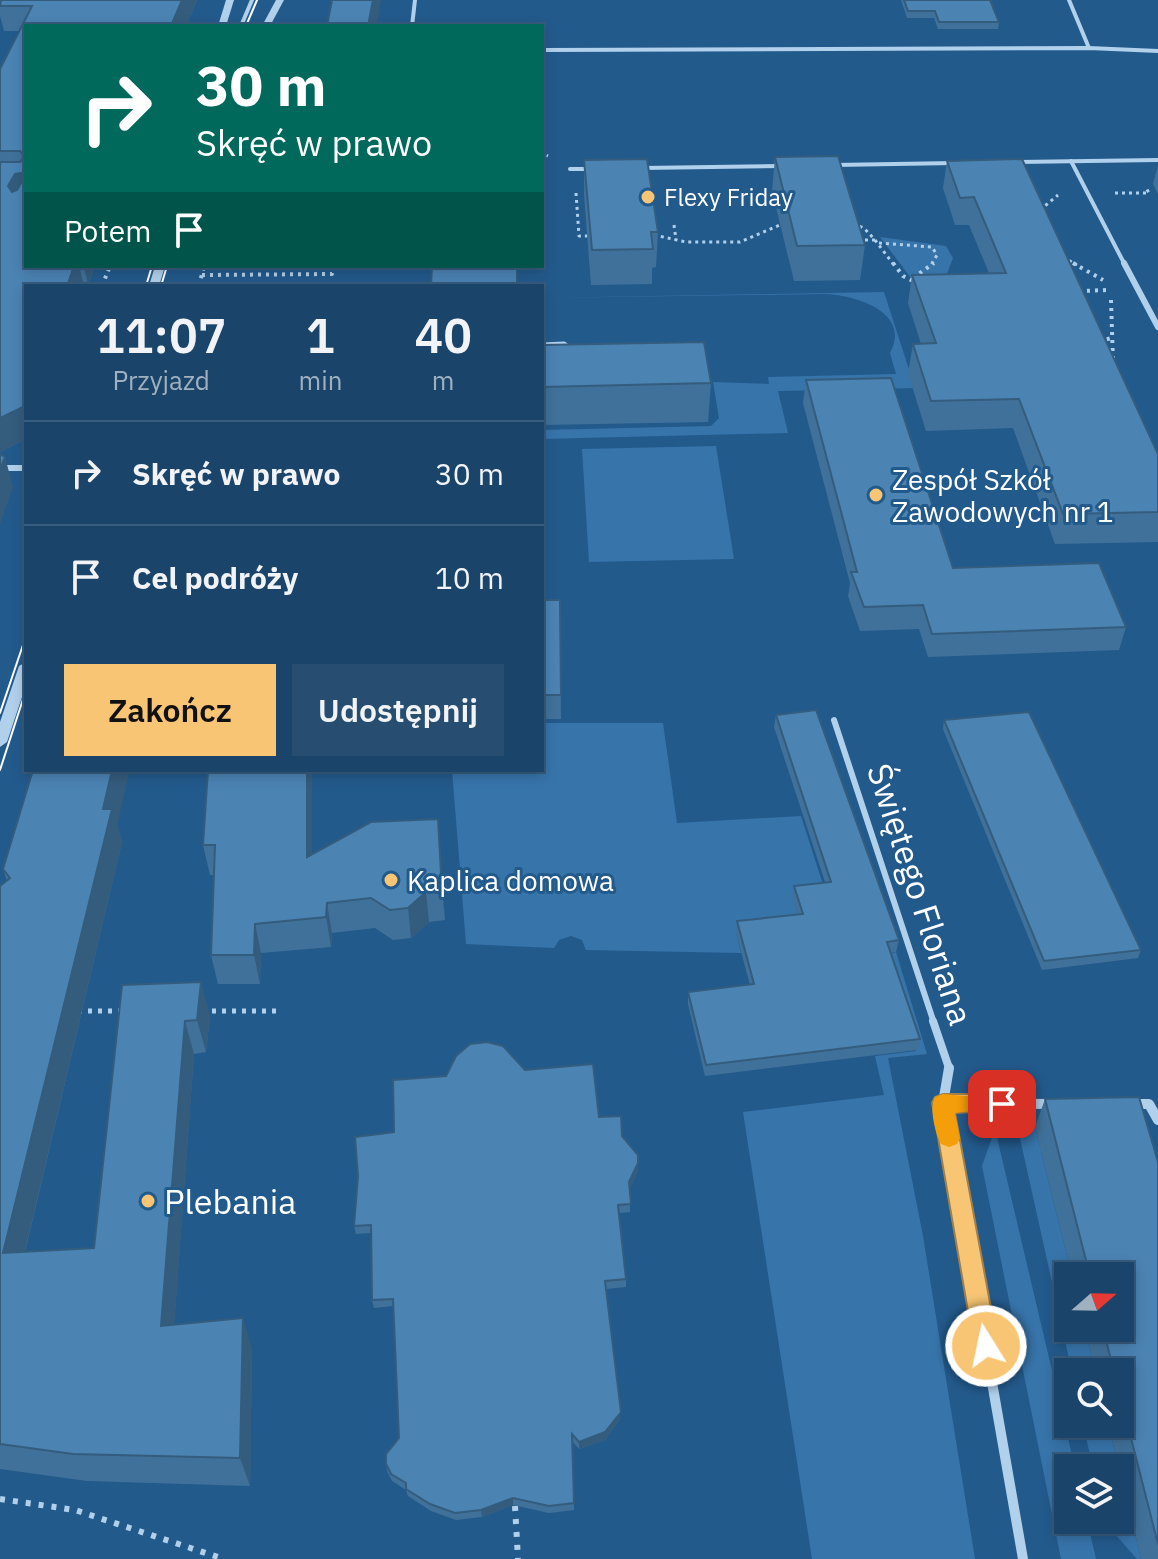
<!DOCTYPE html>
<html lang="pl">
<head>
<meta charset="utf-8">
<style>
	body { margin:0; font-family:"IBM Plex Sans",sans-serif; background:#274e71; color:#f1f3f6; height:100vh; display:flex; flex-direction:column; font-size:30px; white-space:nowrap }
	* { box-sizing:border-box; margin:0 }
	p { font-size:26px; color:#9fb0c0 }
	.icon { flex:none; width:44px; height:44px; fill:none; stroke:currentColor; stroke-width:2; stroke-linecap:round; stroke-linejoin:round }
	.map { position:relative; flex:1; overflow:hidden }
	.details { position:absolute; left:24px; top:284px; width:520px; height:488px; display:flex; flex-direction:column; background:#1a4469; border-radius:0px; box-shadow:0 4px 12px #0003,0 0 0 2px #385c7d }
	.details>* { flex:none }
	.banner { position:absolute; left:24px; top:24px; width:520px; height:244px; border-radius:0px; box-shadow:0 4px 12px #0003,0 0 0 2px #385c7d; background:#00695c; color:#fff; overflow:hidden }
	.needle { width:52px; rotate:70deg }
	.buttons { position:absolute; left:1054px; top:1262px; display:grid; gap:16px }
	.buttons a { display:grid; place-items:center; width:80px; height:80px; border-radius:0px; background:#1a4469; box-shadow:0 4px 12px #0003,0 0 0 2px #385c7d; font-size:40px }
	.pin { position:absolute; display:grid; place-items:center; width:68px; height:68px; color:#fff; margin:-34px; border-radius:16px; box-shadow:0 4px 12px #0006 }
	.me { position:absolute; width:88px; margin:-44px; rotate:350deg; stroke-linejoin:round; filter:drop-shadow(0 0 6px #0008) }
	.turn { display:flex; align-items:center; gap:28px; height:168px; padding:0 40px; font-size:36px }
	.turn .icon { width:104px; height:104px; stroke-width:2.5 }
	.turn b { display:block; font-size:56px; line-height:68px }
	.then { display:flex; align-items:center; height:76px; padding:0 40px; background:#0003; gap:16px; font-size:30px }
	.eta { display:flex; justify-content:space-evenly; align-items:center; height:136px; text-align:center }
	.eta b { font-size:48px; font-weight:600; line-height:56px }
	.primary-button { display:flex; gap:16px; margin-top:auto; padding:16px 40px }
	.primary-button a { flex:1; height:92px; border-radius:0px; background:#f7c574; color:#111; font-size:32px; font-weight:600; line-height:92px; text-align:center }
	.primary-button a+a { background:#274e71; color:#f1f3f6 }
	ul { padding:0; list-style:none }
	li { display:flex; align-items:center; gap:24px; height:104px; padding:0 40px; border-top:2px solid #385c7d }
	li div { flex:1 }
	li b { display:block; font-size:30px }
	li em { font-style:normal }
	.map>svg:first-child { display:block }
	.green { fill:#3774aa }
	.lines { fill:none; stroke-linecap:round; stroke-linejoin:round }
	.path-far3 { stroke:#b1d0eb; stroke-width:3; stroke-dasharray:3 4; stroke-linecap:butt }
	.path-far2 { stroke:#b1d0eb; stroke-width:4; stroke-dasharray:3 5; stroke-linecap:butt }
	.path-far1 { stroke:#b1d0eb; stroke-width:5; stroke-dasharray:4 6; stroke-linecap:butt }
	.path { stroke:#b1d0eb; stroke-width:6; stroke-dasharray:5 8; stroke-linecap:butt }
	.service-far3 { stroke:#b1d0eb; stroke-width:4 }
	.service-far2 { stroke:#b1d0eb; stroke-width:5 }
	.service-far1 { stroke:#b1d0eb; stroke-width:6 }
	.service { stroke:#b1d0eb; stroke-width:8 }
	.pedestrian-far1 { stroke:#b1d0eb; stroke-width:4 }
	.pedestrian { stroke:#b1d0eb; stroke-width:6 }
	.minor-far1 { stroke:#b1d0eb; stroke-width:6 }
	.minor { stroke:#b1d0eb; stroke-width:10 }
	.tertiary { fill:#b1d0eb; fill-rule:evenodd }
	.tram { stroke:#fff; stroke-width:2 }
	.wall { fill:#40719a }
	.shaded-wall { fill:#345c7d }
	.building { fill:#4b83b3; stroke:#345c7d; stroke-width:2; fill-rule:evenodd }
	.route { fill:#f7c574; stroke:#a1804b; stroke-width:2 }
	.slow { fill:#f59e0b }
	.poi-dot { fill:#f7c574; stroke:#235a8c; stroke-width:3 }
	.labels { text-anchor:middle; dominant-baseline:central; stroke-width:6; stroke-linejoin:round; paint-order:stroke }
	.far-poi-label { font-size:24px; fill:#fff; stroke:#235a8c; text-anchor:start }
	.poi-label { font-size:28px; fill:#fff; stroke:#235a8c; text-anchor:start }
	.near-street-label { font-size:34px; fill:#fff; stroke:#235a8c }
	.near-poi-label { font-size:34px; fill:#fff; stroke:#235a8c; text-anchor:start }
</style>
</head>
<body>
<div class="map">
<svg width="1158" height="1559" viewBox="0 0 1158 1559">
	<rect width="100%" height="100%" fill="#235a8c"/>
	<g class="green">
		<path d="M 880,237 L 946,246 L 953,258 L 943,284 L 911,278 Z"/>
		<path d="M 884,292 L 915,388 L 778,391 L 788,433 L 542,439 L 542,430 L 711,426 L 719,418 L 713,382 L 769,384 L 768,377 L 896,374 L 890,353 C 912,312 855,295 825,294 L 542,298 Z"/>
		<path d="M 716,446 L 734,559 L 589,562 L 582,449 Z"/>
		<path d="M 542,723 L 663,723 L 677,823 L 801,816 L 826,894 L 801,926 L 736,933 L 741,953 L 586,950 L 582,940 L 571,936 L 559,940 L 554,948 L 466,944 L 452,770 L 542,770 Z"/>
		<path d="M 896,952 L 927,1054 L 888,1058 L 923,1236 L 975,1559 L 812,1559 L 743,1112 L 884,1095 L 875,1056 L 916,1051 L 884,957 Z"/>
		<path d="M 1017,1125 L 1035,1127 L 1072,1276 L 1068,1276 L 1068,1328 L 1085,1328 L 1095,1372 L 1072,1372 Z"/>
		<path d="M 995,1129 L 1075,1468 L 1068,1468 L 1068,1520 L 1087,1520 L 1096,1559 L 1061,1559 L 982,1166 Z"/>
		<path d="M 1083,1424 L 1108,1424 L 1119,1468 L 1093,1468 Z"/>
		<path d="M 1120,1473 L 1141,1559 L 1137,1559 L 1105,1523 L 1104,1520 L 1120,1520 Z"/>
	</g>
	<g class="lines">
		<g class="path-far3">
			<path d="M 542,137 L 543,154 L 548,156"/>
			<path d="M 576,193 L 579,236 L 587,236"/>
			<path d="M 1115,193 L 1149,193 L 1145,186"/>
			<path d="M 1040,210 L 1058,195"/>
			<path d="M 853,224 L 864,228 L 875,240 L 858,240"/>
			<path d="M 674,225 L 676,240"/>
			<path d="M 654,235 L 686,242 L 740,242 L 780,225"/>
			<path d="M 875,240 L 894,265"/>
			<path d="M 879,243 L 932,247 L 937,255 L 931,265"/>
			<path d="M 1063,257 L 1077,265"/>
		</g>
		<g class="path-far2">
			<path d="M 893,263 L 903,276 L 915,282"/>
			<path d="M 1073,263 L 1103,280"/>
			<path d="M 202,275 L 332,274 L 334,266"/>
			<path d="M 913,278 L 934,263"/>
			<path d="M 102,286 L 110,266"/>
			<path d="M 199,286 L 204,266"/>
			<path d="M 1079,291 L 1109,290"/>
			<path d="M 1111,300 L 1113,362"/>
			<path d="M 1099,341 L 1112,338"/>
		</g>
		<g class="path-far1">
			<path d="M 78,1011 L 124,1011"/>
			<path d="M 202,1011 L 281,1011"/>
		</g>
		<g class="path">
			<path d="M 0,1499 L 75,1510 L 224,1559"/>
			<path d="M 515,1506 L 518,1559"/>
		</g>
		<g class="service-far3">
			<path d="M 1069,0 L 1089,48"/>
			<path d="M 241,26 L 252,0"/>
			<path d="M 412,26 L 415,0"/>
			<path d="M 542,50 L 1089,48 L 1158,51"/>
			<path d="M 1018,162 L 1158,160"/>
			<path d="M 834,165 L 955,163"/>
			<path d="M 642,168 L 783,166"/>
			<path d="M 570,169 L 591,169"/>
		</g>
		<path class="service-far2" d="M 542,345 L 564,344 L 571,350"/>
		<path class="service-far1" d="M 834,720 L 934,1023"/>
		<path class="service" d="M 933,1021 L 949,1068"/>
		<path class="pedestrian-far1" d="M 1071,161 L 1125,265"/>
		<path class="pedestrian" d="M 1124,263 L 1158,327"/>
		<path class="minor-far1" d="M 0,468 L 26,468"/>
		<g class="minor">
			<path d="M 949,1068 L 943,1103 L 1023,1559"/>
			<path d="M 943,1103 L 1051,1104"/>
			<path d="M 1132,1104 L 1149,1104 L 1158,1120"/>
		</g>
		<g class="tertiary">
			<path d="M 226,0 L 234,0 L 226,26 L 218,26 Z"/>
			<path d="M 276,0 L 284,0 L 270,26 L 262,26 Z"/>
			<path d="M 155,266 L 165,266 L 159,286 L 149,286 Z"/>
			<path d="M 26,662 L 26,685 L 7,742 L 0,747 L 0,722 L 19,666 Z"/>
		</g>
		<g class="tram">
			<path d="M 246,26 L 257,0"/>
			<path d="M 146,286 L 152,266"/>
			<path d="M 161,286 L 167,266"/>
			<path d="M 0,713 L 26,636"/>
			<path d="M 0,770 L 26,690"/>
		</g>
	</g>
	<g class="wall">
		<path d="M 0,0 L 197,0 L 186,26 L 26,26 L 26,266 L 95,266 L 88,286 L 26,286 L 26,439 L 0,452 L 0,69 L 19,31 L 4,31 L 0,16 Z"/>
		<path d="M 901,0 L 990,0 L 999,22 L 998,29 L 938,29 L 934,18 L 907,18 Z"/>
		<path d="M 775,157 L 865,245 L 860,280 L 794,281 L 772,191 Z"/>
		<path d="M 584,160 L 658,232 L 656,267 L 652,268 L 652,284 L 591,285 L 584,194 Z"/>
		<path d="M 947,161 L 1158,454 L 1158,542 L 1055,544 L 1013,428 L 926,431 L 908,373 L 913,344 L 921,344 L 908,303 L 912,275 L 989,273 L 969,225 L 955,225 L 943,188 Z"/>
		<path d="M 1158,165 L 1158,194 L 1153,184 Z"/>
		<path d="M 542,345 L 711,383 L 708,422 L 542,425 Z"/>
		<path d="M 806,380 L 953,568 L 1126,627 L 1119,650 L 928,657 L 919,629 L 860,631 L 848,596 L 850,583 L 803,403 Z"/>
		<path d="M 542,600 L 560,600 L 561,719 L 542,719 Z"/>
		<path d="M 776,715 L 899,940 L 896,952 L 891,953 L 920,1039 L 917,1050 L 705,1076 L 688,1004 L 688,992 L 750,985 L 736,933 L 737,921 L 797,914 L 792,898 L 794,886 L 825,882 L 774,727 Z"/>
		<path d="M 944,720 L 1141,950 L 1138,958 L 1042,970 L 943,729 Z"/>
		<path d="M 208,770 L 312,854 L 440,849 L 445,920 L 429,922 L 411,938 L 393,940 L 375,928 L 332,933 L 331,947 L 261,953 L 260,984 L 218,984 L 211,955 L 214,875 L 210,875 L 203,845 Z"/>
		<path d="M 117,825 L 122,842 L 25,1252 L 94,1248 L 122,985 L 210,1015 L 206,1052 L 194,1054 L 174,1325 L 252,1348 L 250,1486 L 87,1481 L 0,1469 L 0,886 L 7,881 L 3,869 Z"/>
		<path d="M 525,1070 L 599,1117 L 622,1136 L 638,1171 L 630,1188 L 630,1212 L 619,1213 L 626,1279 L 626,1287 L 606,1289 L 620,1419 L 605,1440 L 579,1449 L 572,1441 L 574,1510 L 549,1513 L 513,1505 L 482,1517 L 456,1520 L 431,1511 L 408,1496 L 406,1490 L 392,1481 L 387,1471 L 386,1464 L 399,1438 L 393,1306 L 374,1308 L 372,1300 L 371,1233 L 356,1234 L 354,1226 L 394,1132 Z"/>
		<path d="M 1045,1099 L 1158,1162 L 1158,1559 L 1141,1559 L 1120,1473 L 1120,1468 L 1119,1468 L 1108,1424 L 1120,1424 L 1120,1372 L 1095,1372 L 1085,1328 L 1120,1328 L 1120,1276 L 1072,1276 L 1035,1127 Z"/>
	</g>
	<g class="shaded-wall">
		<path d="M 182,0 L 197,0 L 186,26 L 171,26 Z"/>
		<path d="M 373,0 L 381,0 L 377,26 L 368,26 Z"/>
		<path d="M 21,173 L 26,193 L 15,214 L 8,186 L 15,174 Z"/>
		<path d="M 74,266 L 79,266 L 84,286 L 67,286 Z"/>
		<path d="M 84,266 L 95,266 L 88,286 Z"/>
		<path d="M 26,400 L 26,439 L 0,452 L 0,418 Z"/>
		<path d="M 5,457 L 13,487 L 0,524 L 0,469 Z"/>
		<path d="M 112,770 L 130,770 L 117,825 L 122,842 L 17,1284 L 3,1253 Z"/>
		<path d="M 307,770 L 312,770 L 312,887 L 307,857 Z"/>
		<path d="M 438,819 L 440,849 L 445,920 L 442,891 Z"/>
		<path d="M 426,892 L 429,922 L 411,938 L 408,908 Z"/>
		<path d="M 327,903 L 332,933 L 331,947 L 326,917 Z"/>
		<path d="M 255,924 L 261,953 L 260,984 L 254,955 Z"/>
		<path d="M 201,982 L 210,1015 L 206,1052 L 197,1020 Z"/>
		<path d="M 185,1021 L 194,1054 L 172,1355 L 161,1326 Z"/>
		<path d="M 638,1163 L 638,1171 L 629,1190 L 629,1182 Z"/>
		<path d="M 243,1318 L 252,1348 L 250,1486 L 240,1458 Z"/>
		<path d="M 621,1412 L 620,1419 L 605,1440 L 579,1449 L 579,1442 Z"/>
		<path d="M 513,1498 L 513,1505 L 482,1517 L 481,1510 Z"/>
	</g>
	<g class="building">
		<path d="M 1,0 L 182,0 L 171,26 L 26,26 L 26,266 L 74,266 L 67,286 L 26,286 L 26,400 L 23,407 L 0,418 L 0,162 L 20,162 L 25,156 L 20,151 L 0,151 L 0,69 L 32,6 L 0,6 ZM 21,173 L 24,178 L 17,190 L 12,192 L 8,186 L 15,174 Z"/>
		<path d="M 332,0 L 373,0 L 368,26 L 327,26 Z"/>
		<path d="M 904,0 L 990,0 L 999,22 L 939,22 L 935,11 L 908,11 Z"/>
		<path d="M 838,156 L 865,245 L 797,246 L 775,157 Z"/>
		<path d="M 647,159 L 658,232 L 651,232 L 653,249 L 592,250 L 584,160 Z"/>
		<path d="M 1022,159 L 1158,454 L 1158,512 L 1063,514 L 1019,399 L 931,401 L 913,344 L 936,343 L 912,275 L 1006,273 L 974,197 L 960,198 L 947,161 Z"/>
		<path d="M 432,266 L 517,266 L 517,286 L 431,286 Z"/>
		<path d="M 704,342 L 711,383 L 542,387 L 542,345 Z"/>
		<path d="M 891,378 L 953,568 L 1099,563 L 1126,627 L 932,634 L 923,605 L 864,607 L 851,572 L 857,572 L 806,380 Z"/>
		<path d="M 0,454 L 5,457 L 0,469 Z"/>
		<path d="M 542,600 L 560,600 L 561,695 L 542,695 Z"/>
		<path d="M 816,710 L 899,940 L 887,942 L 920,1039 L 706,1065 L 688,992 L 754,984 L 737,921 L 803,914 L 794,886 L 831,882 L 776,715 Z"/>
		<path d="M 1029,712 L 1141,950 L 1044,961 L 944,720 Z"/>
		<path d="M 33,770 L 112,770 L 103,809 L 112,809 L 3,1253 L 94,1248 L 122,985 L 201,982 L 197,1020 L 185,1021 L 161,1326 L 243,1318 L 240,1458 L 73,1454 L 0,1444 L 0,886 L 10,878 L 3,869 Z"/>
		<path d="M 208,770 L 307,770 L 307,857 L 371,822 L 438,819 L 442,891 L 426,892 L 408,908 L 390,910 L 371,898 L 327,903 L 326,917 L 255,924 L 254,955 L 211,955 L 215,845 L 203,845 Z"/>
		<path d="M 487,1042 L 503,1046 L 525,1070 L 593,1064 L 599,1117 L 621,1116 L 622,1136 L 638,1155 L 638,1163 L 629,1182 L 631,1204 L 618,1205 L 626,1279 L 605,1281 L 621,1412 L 605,1432 L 579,1442 L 572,1434 L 574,1503 L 549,1506 L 513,1498 L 481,1510 L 455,1513 L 430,1504 L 406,1489 L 406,1483 L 391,1474 L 386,1464 L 386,1454 L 399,1438 L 393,1299 L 372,1300 L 371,1225 L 354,1226 L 358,1176 L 355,1137 L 394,1132 L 393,1080 L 446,1076 L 456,1056 L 470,1044 Z"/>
		<path d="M 1139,1097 L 1158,1162 L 1158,1544 L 1120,1395 L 1120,1372 L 1114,1372 L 1103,1328 L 1120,1328 L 1120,1276 L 1090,1276 L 1045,1099 Z"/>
	</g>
	<path class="route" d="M 943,1094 L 1002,1094 L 1009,1097 L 1013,1104 L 1009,1110 L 955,1113 L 998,1346 L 994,1354 L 986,1358 L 977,1354 L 974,1346 L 932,1103 L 935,1097 Z"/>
	<path class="slow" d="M 943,1094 L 977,1097 L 980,1104 L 977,1110 L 955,1113 L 960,1138 L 957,1144 L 949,1147 L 941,1144 C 935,1132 929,1109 935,1097 Z"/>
	<g class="poi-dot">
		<circle cx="648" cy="197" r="8"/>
		<circle cx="876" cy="495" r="8"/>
		<circle cx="391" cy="880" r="8"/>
		<circle cx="148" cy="1201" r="8"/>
	</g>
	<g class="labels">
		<g class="far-poi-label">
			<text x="664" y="197">Flexy Friday</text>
		</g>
		<g class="poi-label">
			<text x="892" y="479">Zespół Szkół<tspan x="892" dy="32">Zawodowych nr 1</tspan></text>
			<text x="407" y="880">Kaplica domowa</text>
		</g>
		<g class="near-street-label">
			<text transform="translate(921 894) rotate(72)">Świętego Floriana</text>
		</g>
		<g class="near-poi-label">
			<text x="164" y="1201">Plebania</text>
		</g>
	</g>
</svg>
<div class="buttons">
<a><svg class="needle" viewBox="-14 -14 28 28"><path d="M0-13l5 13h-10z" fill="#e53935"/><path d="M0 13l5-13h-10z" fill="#9fb0c0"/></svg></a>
<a><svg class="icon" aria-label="search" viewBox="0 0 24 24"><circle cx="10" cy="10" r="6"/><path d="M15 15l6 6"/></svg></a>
<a><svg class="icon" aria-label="layers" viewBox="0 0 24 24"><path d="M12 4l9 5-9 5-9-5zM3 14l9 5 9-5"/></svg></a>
</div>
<div class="pin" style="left:1002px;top:1104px;background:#d93025"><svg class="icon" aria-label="arrive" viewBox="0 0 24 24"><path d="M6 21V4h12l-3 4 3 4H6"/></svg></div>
<svg class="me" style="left:986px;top:1346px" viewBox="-20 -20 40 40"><circle r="17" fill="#f7c574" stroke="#fff" stroke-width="3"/><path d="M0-11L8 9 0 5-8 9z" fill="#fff"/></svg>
<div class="banner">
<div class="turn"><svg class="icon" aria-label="right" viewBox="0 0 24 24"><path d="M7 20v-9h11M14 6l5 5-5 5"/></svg><div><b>30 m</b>Skręć w prawo</div></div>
<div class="then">Potem<svg class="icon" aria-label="arrive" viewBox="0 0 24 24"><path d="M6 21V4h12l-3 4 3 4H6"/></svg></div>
</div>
<section class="details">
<div class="eta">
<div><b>11:07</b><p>Przyjazd</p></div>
<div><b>1</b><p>min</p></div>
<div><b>40</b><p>m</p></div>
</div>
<ul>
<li><svg class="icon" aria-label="right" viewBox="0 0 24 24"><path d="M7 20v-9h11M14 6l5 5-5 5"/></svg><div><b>Skręć w prawo</b></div><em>30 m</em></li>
<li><svg class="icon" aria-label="arrive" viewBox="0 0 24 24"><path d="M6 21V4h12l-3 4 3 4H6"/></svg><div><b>Cel podróży</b></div><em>10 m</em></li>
</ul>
<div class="primary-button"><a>Zakończ</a><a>Udostępnij</a></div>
</section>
</div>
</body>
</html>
